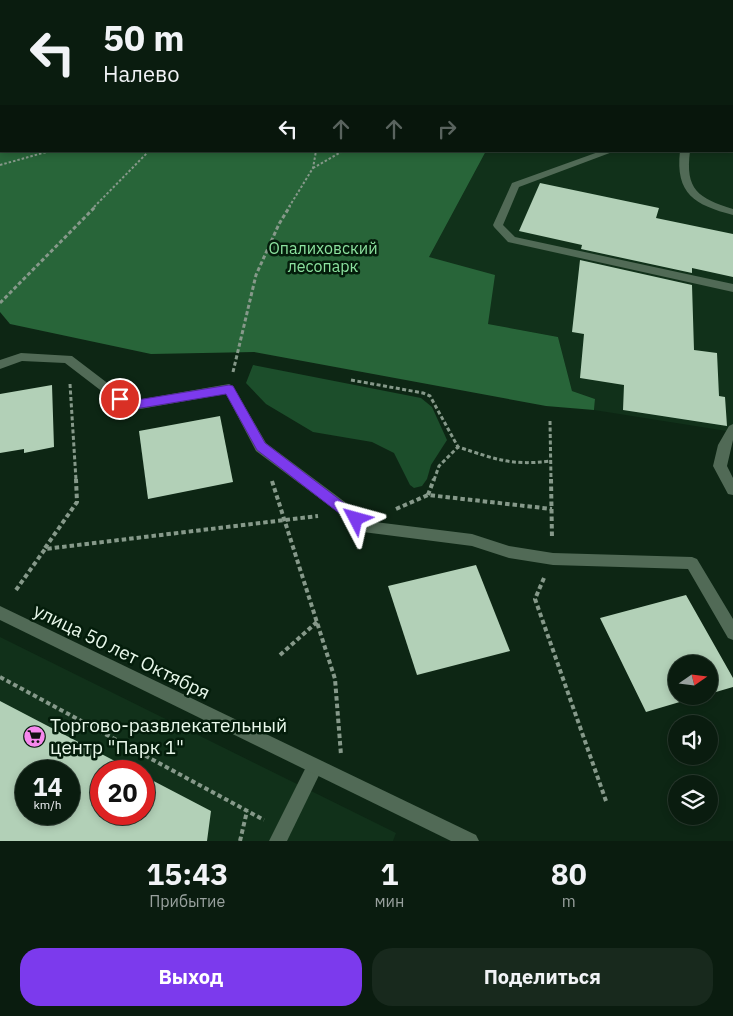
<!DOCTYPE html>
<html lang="ru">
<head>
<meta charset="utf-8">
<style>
	body { margin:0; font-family:"IBM Plex Sans",sans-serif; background:#18291d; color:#f1f3f6; height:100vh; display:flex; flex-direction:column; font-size:19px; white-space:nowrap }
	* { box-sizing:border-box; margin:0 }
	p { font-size:16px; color:#99a19e }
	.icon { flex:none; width:28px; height:28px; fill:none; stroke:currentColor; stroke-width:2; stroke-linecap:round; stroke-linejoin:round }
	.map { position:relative; height:841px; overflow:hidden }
	.sheet { display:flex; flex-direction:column; background:#0a1c0f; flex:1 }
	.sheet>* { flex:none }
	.hud { position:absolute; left:0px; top:0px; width:734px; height:152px; box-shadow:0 2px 8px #0003,0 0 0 1px #2a3a2f; background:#0a1c0f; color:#f1f3f6; overflow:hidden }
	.needle { width:32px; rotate:76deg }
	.controls { position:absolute; left:668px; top:655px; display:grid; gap:10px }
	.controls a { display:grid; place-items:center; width:50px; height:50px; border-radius:50%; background:#0a1c0f; box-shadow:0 2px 8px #0003,0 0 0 1px #2a3a2f; font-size:25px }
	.speed { position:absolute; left:15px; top:760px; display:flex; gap:10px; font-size:25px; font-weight:700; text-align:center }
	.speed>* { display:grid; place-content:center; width:65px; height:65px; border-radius:50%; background:#0a1c0f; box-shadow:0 2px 8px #0003,0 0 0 1px #2a3a2f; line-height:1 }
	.speed small { font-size:12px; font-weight:400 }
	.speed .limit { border:8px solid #d22; background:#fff; color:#111 }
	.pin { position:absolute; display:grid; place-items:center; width:42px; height:42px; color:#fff; margin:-21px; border:2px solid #fff; border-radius:50%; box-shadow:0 1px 5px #0007 }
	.me { position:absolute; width:55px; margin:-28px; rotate:309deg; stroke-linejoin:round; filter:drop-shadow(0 0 4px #0008) }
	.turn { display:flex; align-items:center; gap:18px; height:105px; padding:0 20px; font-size:22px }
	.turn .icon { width:65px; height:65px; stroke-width:2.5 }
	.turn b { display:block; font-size:35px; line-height:42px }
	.lanes { display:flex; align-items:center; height:48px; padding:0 20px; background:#0003; justify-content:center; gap:25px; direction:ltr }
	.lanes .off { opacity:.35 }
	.eta { display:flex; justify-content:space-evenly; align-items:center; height:85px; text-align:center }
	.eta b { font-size:30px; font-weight:700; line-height:35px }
	.cta { display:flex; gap:10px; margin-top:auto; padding:10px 20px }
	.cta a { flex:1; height:58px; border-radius:20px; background:#7c3aed; color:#fff; font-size:20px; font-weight:700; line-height:58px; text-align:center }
	.cta a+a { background:#18291d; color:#f1f3f6 }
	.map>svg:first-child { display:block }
	.built { fill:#11311a; fill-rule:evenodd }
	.green { fill:#1c4e2b }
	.forest { fill:#286539 }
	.building { fill:#b2d0b7; fill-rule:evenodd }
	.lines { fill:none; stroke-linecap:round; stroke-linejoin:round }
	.path-far2 { stroke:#86998a; stroke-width:2; stroke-dasharray:2.5 2; stroke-linecap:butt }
	.path-far1 { stroke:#86998a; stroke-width:3; stroke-dasharray:4 2.5; stroke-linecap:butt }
	.path { stroke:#86998a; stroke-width:4; stroke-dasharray:4.5 3; stroke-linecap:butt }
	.lane { fill:#516a56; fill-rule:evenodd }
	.street { fill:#516a56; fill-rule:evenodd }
	.route { fill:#7c3aed; stroke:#51269a }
	.labels { text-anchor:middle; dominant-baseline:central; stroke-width:5; stroke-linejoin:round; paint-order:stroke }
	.park-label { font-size:16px; fill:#8ce29f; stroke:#041d0b }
	.near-street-label { font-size:19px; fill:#e9f8eb; stroke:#041d0b }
	.near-poi-label { font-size:19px; fill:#e9f8eb; stroke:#041d0b; text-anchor:start }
</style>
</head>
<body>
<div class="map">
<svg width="733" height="841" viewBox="0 0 733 841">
	<rect width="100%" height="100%" fill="#0d2614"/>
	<g class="built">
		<path d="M 733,120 L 733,432 L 594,410 L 595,399 L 572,391 L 558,337 L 488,324 L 429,257 L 486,151 L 732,151 Z"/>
		<path d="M 0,637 L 396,833 L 393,841 L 0,841 ZM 26,771 L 69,771 L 69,814 L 26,814 ZM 101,771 L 144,771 L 144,814 L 101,814 Z"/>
	</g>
	<path class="green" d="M 253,365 L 421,398 L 432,407 L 447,440 L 431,465 L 427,479 L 422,486 L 414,488 L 410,485 L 394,453 L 372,442 L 313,432 L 266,404 L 246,383 Z"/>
	<path class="forest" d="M 0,0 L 733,0 L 733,120 L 732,1 L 1,1 L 1,151 L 486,151 L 429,257 L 495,275 L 488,324 L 558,337 L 572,391 L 595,399 L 594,410 L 546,406 L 254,352 L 151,354 L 10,324 L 0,312 Z"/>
	<g class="building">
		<path d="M 540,183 L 659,208 L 656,218 L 733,234 L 733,277 L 692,268 L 692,273 L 581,249 L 582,245 L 519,231 Z"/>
		<path d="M 580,260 L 692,285 L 694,350 L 717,353 L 719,396 L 725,397 L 727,426 L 623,410 L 624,385 L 580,378 L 584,334 L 572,332 Z"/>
		<path d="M 52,385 L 54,447 L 24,453 L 24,449 L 0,453 L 0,394 Z"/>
		<path d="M 220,416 L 233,482 L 148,499 L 139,431 Z"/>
		<path d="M 476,565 L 510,651 L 417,675 L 388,586 Z"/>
		<path d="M 686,595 L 733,678 L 733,687 L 709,694 L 709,664 L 676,664 L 676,696 L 700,696 L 646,712 L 600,618 Z"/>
		<path d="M 0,701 L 134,771 L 101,771 L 101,814 L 144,814 L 144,776 L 211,811 L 207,841 L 0,841 ZM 26,771 L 69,771 L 69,814 L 26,814 Z"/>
	</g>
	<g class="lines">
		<g class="path-far2">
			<path d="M 67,1 L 72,0"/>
			<path d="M 0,165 L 50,151"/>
			<path d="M 313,168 L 343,151"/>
			<path d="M 94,207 L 149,151"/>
			<path d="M 289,207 L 313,168 L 316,151"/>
		</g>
		<g class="path-far1">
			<path d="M 0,303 L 96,206"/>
			<path d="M 233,372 L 256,275 L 279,224 L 290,206"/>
			<path d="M 351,380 L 423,393 L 430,396 L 458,447 C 496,459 510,466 551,461"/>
			<path d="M 70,384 L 76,480"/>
			<path d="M 550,421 L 551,480"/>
			<path d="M 434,480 L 439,466 L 458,447"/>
		</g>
		<g class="path">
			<path d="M 551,479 L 552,539"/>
			<path d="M 272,481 L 335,679 L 341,755"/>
			<path d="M 428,495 L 434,479"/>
			<path d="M 396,509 L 428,495 L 552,509"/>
			<path d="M 45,548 L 77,502 L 76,479"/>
			<path d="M 544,578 L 535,599 L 606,801"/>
			<path d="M 16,590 L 45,549 L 318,516"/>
			<path d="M 280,655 L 317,622"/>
			<path d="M 0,677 L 264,820"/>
			<path d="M 240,841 L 247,811"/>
		</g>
		<g class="lane">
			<rect x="732" y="130" width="1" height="6"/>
			<path d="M 601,151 L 615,151 L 519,187 L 503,225 L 515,237 L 733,284 L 733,292 L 508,242 L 494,227 L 493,225 L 512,183 Z"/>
			<path d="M 680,151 L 690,151 C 685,190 698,198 733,209 L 733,215 C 695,205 675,194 680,151 Z"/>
			<path d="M 21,353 L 72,356 L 131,401 L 229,384 L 233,386 L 266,443 L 353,508 L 367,521 L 472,534 L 509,546 L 553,553 L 692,557 L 697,559 L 733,619 L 733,640 L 728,638 L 688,569 L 553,565 L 509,558 L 472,546 L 363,532 L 358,530 L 343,516 L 256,451 L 226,394 L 129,411 L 125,409 L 65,363 L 22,361 L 0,369 L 0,360 Z"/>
			<path d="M 733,424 L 733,440 L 727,466 L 733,478 L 733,495 L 728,494 L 713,466 L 718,445 L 729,426 Z"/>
			<path d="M 315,759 L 321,761 L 323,767 L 287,841 L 269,841 L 309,761 Z"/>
		</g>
		<path class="street" d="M 0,606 L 476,835 L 479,841 L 451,841 L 0,620 Z"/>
	</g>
	<path class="route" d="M 229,385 L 233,386 L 265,443 L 360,515 L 362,519 L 360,523 L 356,524 L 352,523 L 257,450 L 226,394 L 129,410 L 125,409 L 115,399 L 120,395 L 131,401 Z"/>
	<defs>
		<symbol id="supermarket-disc" viewBox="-11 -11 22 22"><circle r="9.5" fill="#f688ed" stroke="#041d0b"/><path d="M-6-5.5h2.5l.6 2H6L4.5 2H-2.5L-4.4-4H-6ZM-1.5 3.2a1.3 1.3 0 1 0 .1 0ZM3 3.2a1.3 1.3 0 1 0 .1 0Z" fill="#111"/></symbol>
	</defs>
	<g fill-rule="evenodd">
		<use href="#supermarket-disc" x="22" y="724" width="25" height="25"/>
	</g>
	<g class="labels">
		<g class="park-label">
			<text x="323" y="248">Опалиховский<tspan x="323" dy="18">лесопарк</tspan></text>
		</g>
		<g class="near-street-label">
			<text transform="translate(122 651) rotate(26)">улица 50 лет Октября</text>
		</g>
		<g class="near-poi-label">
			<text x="50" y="725">Торгово-развлекательный<tspan x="50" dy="22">центр "Парк 1"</tspan></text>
		</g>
	</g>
</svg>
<div class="controls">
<a><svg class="needle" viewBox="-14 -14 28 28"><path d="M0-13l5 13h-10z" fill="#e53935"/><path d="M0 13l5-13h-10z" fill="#99a19e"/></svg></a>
<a><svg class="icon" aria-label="sound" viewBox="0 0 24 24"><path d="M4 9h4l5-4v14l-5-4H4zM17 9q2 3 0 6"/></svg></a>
<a><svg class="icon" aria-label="layers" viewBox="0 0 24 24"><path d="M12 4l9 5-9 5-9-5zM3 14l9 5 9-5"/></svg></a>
</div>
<div class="speed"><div>14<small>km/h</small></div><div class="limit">20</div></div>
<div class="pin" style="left:120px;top:399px;background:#d93025"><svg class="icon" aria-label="arrive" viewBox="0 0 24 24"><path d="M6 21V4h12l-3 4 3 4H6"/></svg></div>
<svg class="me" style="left:356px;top:519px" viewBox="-20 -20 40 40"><path d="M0-17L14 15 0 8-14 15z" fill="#7c3aed" stroke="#fff" stroke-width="4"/></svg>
<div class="hud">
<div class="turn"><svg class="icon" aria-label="left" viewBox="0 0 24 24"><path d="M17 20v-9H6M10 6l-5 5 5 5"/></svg><div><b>50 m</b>Налево</div></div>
<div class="lanes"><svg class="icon" aria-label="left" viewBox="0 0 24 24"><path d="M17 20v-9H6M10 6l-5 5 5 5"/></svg><svg class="icon off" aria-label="ahead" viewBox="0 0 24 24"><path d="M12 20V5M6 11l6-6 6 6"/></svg><svg class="icon off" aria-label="ahead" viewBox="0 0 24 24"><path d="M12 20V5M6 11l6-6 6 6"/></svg><svg class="icon off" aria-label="right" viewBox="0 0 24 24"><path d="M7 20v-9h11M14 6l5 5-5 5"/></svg></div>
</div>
</div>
<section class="sheet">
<div class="eta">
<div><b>15:43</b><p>Прибытие</p></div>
<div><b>1</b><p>мин</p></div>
<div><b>80</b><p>m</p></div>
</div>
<div class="cta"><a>Выход</a><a>Поделиться</a></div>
</section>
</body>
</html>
